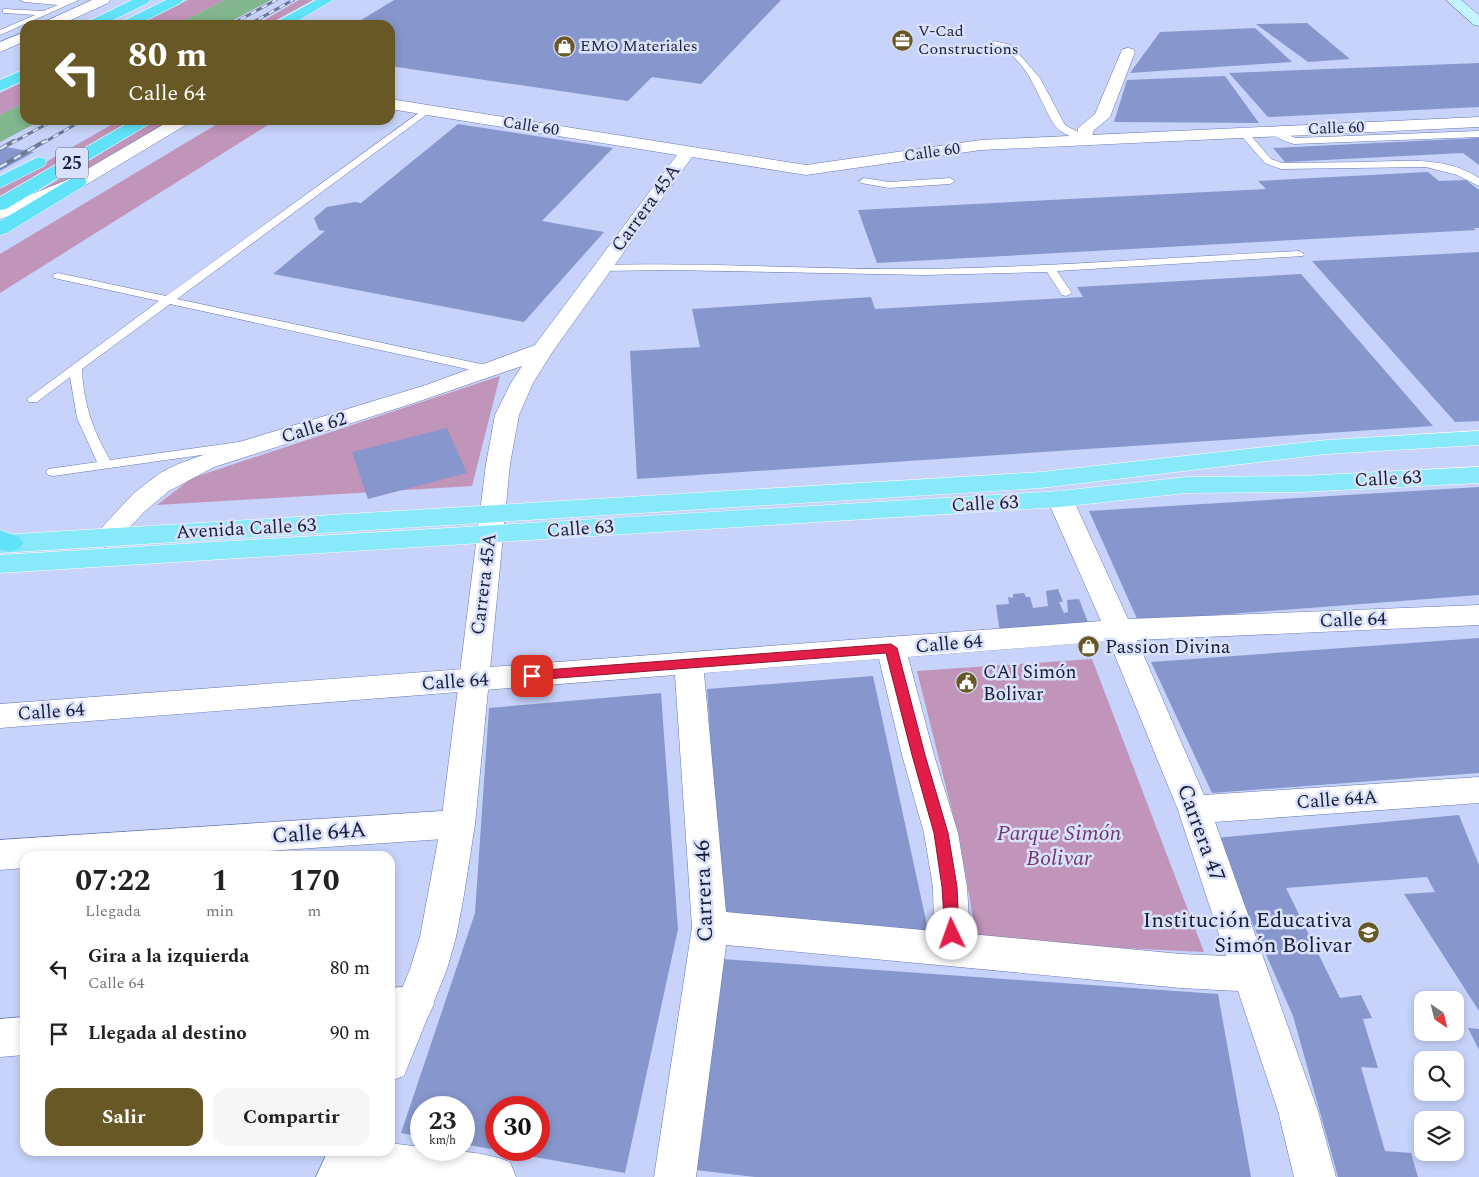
<!DOCTYPE html>
<html lang="es">
<head>
<meta charset="utf-8">
<style>
	body { margin:0; font-family:Spectral,serif; background:#f6f6f6; color:#222; height:100vh; display:flex; flex-direction:column; font-size:19px; white-space:nowrap }
	* { box-sizing:border-box; margin:0 }
	p { font-size:16px; color:#767676 }
	.icon { flex:none; width:28px; height:28px; fill:none; stroke:currentColor; stroke-width:2; stroke-linecap:round; stroke-linejoin:round }
	.map { position:relative; flex:1; overflow:hidden }
	.sheet { position:absolute; left:20px; top:851px; width:375px; height:305px; display:flex; flex-direction:column; background:#fff; border-radius:15px; box-shadow:0 2px 8px #0003 }
	.sheet>* { flex:none }
	.guide { position:absolute; left:20px; top:20px; width:375px; height:105px; border-radius:15px; box-shadow:0 2px 8px #0003; background:#685825; color:#fff; overflow:hidden }
	.needle { width:32px; rotate:145deg }
	.controls { position:absolute; left:1414px; top:991px; display:grid; gap:10px }
	.controls a { display:grid; place-items:center; width:50px; height:50px; border-radius:10px; background:#fff; box-shadow:0 2px 8px #0003; font-size:25px }
	.speed { position:absolute; left:410px; top:1096px; display:flex; gap:10px; font-size:25px; font-weight:700; text-align:center }
	.speed>* { display:grid; place-content:center; width:65px; height:65px; border-radius:50%; background:#fff; box-shadow:0 2px 8px #0003; line-height:1 }
	.speed small { font-size:12px; font-weight:400 }
	.speed .limit { border:8px solid #d22; background:#fff; color:#111 }
	.pin { position:absolute; display:grid; place-items:center; width:42px; height:42px; color:#fff; margin:-21px; border-radius:10px; box-shadow:0 2px 8px #0006 }
	.me { position:absolute; width:55px; margin:-28px; rotate:357deg; stroke-linejoin:round; filter:drop-shadow(0 0 4px #0008) }
	.turn { display:flex; align-items:center; gap:18px; height:105px; padding:0 25px; font-size:22px }
	.turn .icon { width:65px; height:65px; stroke-width:2.5 }
	.turn b { display:block; font-size:35px; line-height:42px }
	.eta { display:flex; justify-content:space-evenly; align-items:center; height:85px; text-align:center }
	.eta b { font-size:30px; font-weight:700; line-height:35px }
	.action { display:flex; gap:10px; margin-top:auto; padding:10px 25px }
	.action a { flex:1; height:58px; border-radius:15px; background:#685825; color:#fff; font-size:20px; font-weight:700; line-height:58px; text-align:center }
	.action a+a { background:#f6f6f6; color:#222 }
	ul { padding:0; list-style:none }
	li { display:flex; align-items:center; gap:15px; height:65px; padding:0 25px }
	li div { flex:1 }
	li b { display:block; font-size:19px }
	li em { font-style:normal }
	.map>svg:first-child { display:block }
	.green { fill:#c194ba }
	.water { fill:#81b68e }
	.building { fill:#8797cd }
	.lines { fill:none; stroke-linecap:round; stroke-linejoin:round }
	.service-casing { stroke:#6777b2; stroke-width:1 }
	.minor-casing { stroke:#6777b2; stroke-width:1 }
	.tertiary-casing { stroke:#6777b2; stroke-width:1 }
	.secondary-casing { stroke:#6777b2; stroke-width:1 }
	.primary-casing { stroke:#fff; stroke-width:1 }
	.trunk-casing { stroke:#fff; stroke-width:1 }
	.service { fill:#fff; fill-rule:evenodd }
	.minor { fill:#fff; fill-rule:evenodd }
	.tertiary { fill:#fff; fill-rule:evenodd }
	.secondary { fill:#c4f4fc; fill-rule:evenodd }
	.primary { fill:#88e9fa; fill-rule:evenodd }
	.trunk { fill:#60e2f8; fill-rule:evenodd }
	.rail-far1-casing { stroke:#6f7897; stroke-width:3 }
	.rail-casing { stroke:#6f7897; stroke-width:4 }
	.rail-far1 { stroke:#d9e1fb; stroke-width:2; stroke-dasharray:6; stroke-linecap:butt }
	.rail { stroke:#d9e1fb; stroke-width:2.5; stroke-dasharray:8; stroke-linecap:butt }
	.route { fill:#e11d48; stroke:#92132f }
	.labels { text-anchor:middle; dominant-baseline:central; stroke-width:5; stroke-linejoin:round; paint-order:stroke }
	.far-poi-label { font-size:16px; fill:#181e35; stroke:#d9e1fb; text-anchor:start }
	.far-street-label { font-size:16px; fill:#181e35; stroke:#d9e1fb }
	.shield { fill:#d9e1fb; stroke:#525870; stroke-width:1 }
	.shield-label { font-size:18px; font-weight:bold; fill:#181e35 }
	.street-label { font-size:19px; fill:#181e35; stroke:#d9e1fb }
	.poi-label { font-size:19px; fill:#181e35; stroke:#d9e1fb; text-anchor:start }
	.near-street-label { font-size:22px; fill:#181e35; stroke:#d9e1fb }
	.near-park-label { font-size:22px; font-style:italic; fill:#75386e; stroke:#d9e1fb }
	.near-poi-label { font-size:22px; fill:#181e35; stroke:#d9e1fb; text-anchor:end }
</style>
</head>
<body>
<div class="map">
<svg width="1479" height="1177" viewBox="0 0 1479 1177">
	<rect width="100%" height="100%" fill="#c7d3fa"/>
	<g class="green">
		<path d="M 188,0 L 225,0 L 176,25 L 138,25 Z"/>
		<path d="M 299,0 L 313,0 L 267,25 L 256,25 Z"/>
		<path d="M 25,81 L 25,102 L 0,115 L 0,93 Z"/>
		<path d="M 120,120 L 133,120 L 0,198 L 0,188 Z"/>
		<path d="M 156,120 L 172,120 L 73,178 L 41,190 Z"/>
		<path d="M 224,120 L 276,120 L 0,293 L 0,254 Z"/>
		<path d="M 500,376 L 472,486 L 157,505 L 192,478 Z"/>
		<path d="M 1092,659 L 1204,952 L 977,941 L 960,843 L 917,671 Z"/>
	</g>
	<g class="water">
		<path d="M 225,0 L 271,0 L 224,25 L 176,25 Z"/>
		<path d="M 25,102 L 25,120 L 42,120 L 0,142 L 0,115 Z"/>
	</g>
	<g class="building">
		<path d="M 394,0 L 781,0 L 701,84 L 652,77 L 628,101 L 390,66 L 390,25 L 353,25 Z"/>
		<path d="M 1307,23 L 1350,59 L 1308,62 L 1256,24 Z"/>
		<path d="M 1255,28 L 1292,62 L 1130,73 L 1160,32 Z"/>
		<path d="M 1479,63 L 1479,107 L 1268,117 L 1229,73 Z"/>
		<path d="M 1225,76 L 1259,123 L 1114,122 L 1127,80 Z"/>
		<path d="M 458,124 L 613,148 L 542,221 L 604,232 L 524,322 L 273,274 L 325,231 L 319,230 L 314,218 L 327,207 L 355,202 L 361,203 Z"/>
		<path d="M 1479,138 L 1479,165 L 1463,153 L 1285,162 L 1273,148 Z"/>
		<path d="M 0,146 L 34,152 L 0,171 Z"/>
		<path d="M 1428,172 L 1439,181 L 1466,180 L 1479,190 L 1479,228 L 1473,228 L 1476,230 L 877,263 L 858,210 L 1266,189 L 1258,181 Z"/>
		<path d="M 1479,252 L 1479,421 L 1455,422 L 1312,261 Z"/>
		<path d="M 1301,274 L 1433,426 L 637,479 L 630,351 L 700,347 L 692,309 L 871,297 L 875,309 L 1083,297 L 1077,287 Z"/>
		<path d="M 447,428 L 467,473 L 368,499 L 352,452 Z"/>
		<path d="M 1479,487 L 1479,595 L 1138,621 L 1089,511 Z"/>
		<path d="M 1058,589 L 1063,602 L 1059,602 L 1064,613 L 1068,612 L 1067,600 L 1079,599 L 1089,625 L 1000,633 L 996,605 L 1009,604 L 1008,597 L 1013,598 L 1013,594 L 1024,593 L 1026,597 L 1030,597 L 1033,608 L 1048,606 L 1046,591 Z"/>
		<path d="M 1479,638 L 1479,773 L 1212,793 L 1151,662 Z"/>
		<path d="M 873,676 L 930,939 L 722,914 L 707,689 Z"/>
		<path d="M 661,693 L 678,929 L 625,1173 L 501,1151 L 539,1150 L 539,1108 L 496,1108 L 496,1150 L 464,1144 L 464,1108 L 421,1108 L 421,1137 L 401,1133 L 475,913 L 489,708 Z"/>
		<path d="M 1459,815 L 1479,865 L 1479,1011 L 1404,894 L 1435,892 L 1427,877 L 1286,888 L 1340,998 L 1361,995 L 1372,1018 L 1363,1019 L 1378,1068 L 1361,1067 L 1385,1151 L 1411,1153 L 1418,1177 L 1338,1177 L 1293,1016 L 1215,838 Z"/>
		<path d="M 722,959 L 1218,994 L 1251,1177 L 755,1177 L 696,1170 Z"/>
		<path d="M 1468,1028 L 1479,1029 L 1479,1050 Z"/>
	</g>
	<g class="lines">
		<defs>
			<g id="service">
				<path d="M 20,0 L 79,0 L 0,35 L 0,30 L 35,15 L 6,13 L 3,13 L 3,9 L 43,11 L 58,5 L 24,2 Z"/>
				<path d="M 994,41 L 1011,45 L 1040,78 L 1065,125 L 1087,137 L 1087,141 C 1080,142 1061,133 1056,127 C 1037,99 1030,58 994,45 Z"/>
				<path d="M 427,107 L 430,108 L 430,112 L 177,299 L 490,366 L 494,367 L 496,370 L 494,373 L 490,374 L 170,304 L 82,369 C 83,402 93,431 110,460 L 239,442 L 246,446 L 244,449 L 53,476 L 48,475 L 46,472 L 48,469 L 97,462 L 77,418 L 70,377 L 37,402 L 29,402 L 27,399 L 159,301 L 54,278 L 53,276 L 54,274 L 58,273 L 166,296 Z"/>
				<path d="M 1274,128 L 1295,138 L 1479,131 L 1479,137 L 1294,144 C 1284,141 1276,138 1269,131 Z"/>
				<path d="M 1243,129 L 1246,130 L 1271,159 L 1282,163 C 1310,163 1339,162 1367,162 C 1404,161 1446,156 1479,178 L 1479,186 L 1457,175 L 1426,167 L 1281,169 L 1265,163 L 1238,132 Z"/>
				<path d="M 864,178 L 889,182 L 950,178 L 955,181 L 950,184 L 889,188 L 861,183 L 859,181 Z"/>
				<path d="M 1299,251 L 1304,254 L 1303,256 L 1057,271 L 1072,293 L 1066,296 L 1062,295 L 1047,272 L 925,275 L 669,270 L 602,271 L 597,268 L 602,265 C 710,262 818,270 926,269 C 1051,267 1174,257 1299,251 Z"/>
			</g>
			<g id="minor">
				<path d="M 92,0 L 110,0 L 108,3 L 60,25 L 42,25 L 44,22 Z"/>
				<path d="M 25,32 L 25,41 L 0,52 L 0,42 Z"/>
				<path d="M 1128,48 L 1133,49 L 1135,52 L 1110,117 L 1094,130 L 1090,143 L 1078,143 L 1076,139 L 1078,128 L 1095,114 L 1121,52 L 1123,49 Z"/>
				<path d="M 1060,491 L 1069,493 L 1073,499 L 1128,619 L 1479,605 L 1479,625 L 1137,640 L 1204,795 L 1479,777 L 1479,803 L 1215,822 L 1318,1111 L 1336,1177 L 1294,1177 L 1278,1111 L 1238,991 L 1181,988 L 726,945 L 696,1177 L 654,1177 L 692,927 L 675,675 L 0,728 L 0,704 L 1101,621 L 1047,499 L 1051,493 ZM 1109,641 L 1178,810 L 1226,956 L 1181,954 L 970,934 L 967,887 L 958,833 L 934,755 L 908,657 ZM 879,659 L 902,755 L 924,833 L 933,887 L 934,931 L 726,912 L 704,673 Z"/>
				<path d="M 458,810 L 470,814 L 475,824 L 470,834 L 458,838 L 196,856 L 25,856 L 25,868 L 0,870 L 0,840 Z"/>
				<path d="M 415,986 L 428,991 L 434,1004 L 428,1017 L 415,1022 L 390,1024 L 390,988 Z"/>
				<path d="M 25,1017 L 25,1055 L 0,1057 L 0,1019 Z"/>
				<path d="M 390,1143 L 421,1147 L 421,1150 C 451,1150 482,1151 510,1162 L 516,1177 L 354,1177 L 334,1170 L 328,1155 L 330,1151 L 390,1151 Z"/>
			</g>
			<g id="tertiary">
				<path d="M 390,99 L 806,165 L 981,140 L 1479,117 L 1479,127 L 981,150 L 806,175 L 692,157 L 553,351 L 533,383 L 519,415 L 510,464 L 475,824 L 464,895 L 456,937 L 447,969 L 404,1076 L 390,1081 L 390,1018 L 410,969 L 420,937 L 441,824 L 486,464 L 495,415 L 511,383 L 522,366 L 414,403 L 214,467 L 169,491 L 144,512 L 114,544 L 105,547 L 96,544 L 92,538 L 134,493 L 160,473 L 178,464 L 236,443 L 426,385 L 535,345 L 677,155 L 390,109 Z"/>
				<path d="M 171,120 L 191,120 L 189,123 L 84,186 L 0,219 L 0,207 L 72,178 Z"/>
				<path d="M 328,1151 L 370,1151 L 359,1177 L 316,1177 Z"/>
			</g>
			<path id="secondary" d="M 1446,0 L 1461,0 L 1479,15 L 1479,26 L 1474,25 Z"/>
			<g id="primary">
				<path d="M 1479,431 L 1479,445 L 1327,454 L 1041,488 L 0,553 L 0,535 L 1041,472 L 1327,440 Z"/>
				<path d="M 1479,467 L 1479,483 L 1301,492 L 1186,493 L 1060,507 L 0,573 L 0,555 L 1060,491 L 1186,477 L 1301,476 Z"/>
			</g>
			<g id="trunk">
				<path d="M 132,0 L 150,0 L 148,3 L 103,25 L 85,25 L 87,22 Z"/>
				<path d="M 166,0 L 183,0 L 181,3 L 137,25 L 121,24 L 123,21 Z"/>
				<path d="M 316,0 L 333,0 L 291,25 L 274,25 L 276,22 Z"/>
				<path d="M 25,69 L 25,80 L 0,91 L 0,80 Z"/>
				<path d="M 133,120 L 153,120 L 151,123 L 6,209 L 0,210 L 0,197 Z"/>
				<path d="M 38,157 L 44,158 L 47,162 L 44,166 L 0,188 L 0,176 Z"/>
				<path d="M 78,177 L 84,178 L 87,182 L 84,186 L 7,233 L 0,235 L 0,221 L 72,178 Z"/>
				<path d="M 0,530 L 19,537 L 23,543 L 19,549 L 10,552 L 0,549 Z"/>
			</g>
		</defs>
		<use href="#service" class="service-casing"/>
		<use href="#minor" class="minor-casing"/>
		<use href="#tertiary" class="tertiary-casing"/>
		<use href="#secondary" class="secondary-casing"/>
		<use href="#primary" class="primary-casing"/>
		<use href="#trunk" class="trunk-casing"/>
		<use href="#service" class="service"/>
		<use href="#minor" class="minor"/>
		<use href="#tertiary" class="tertiary"/>
		<use href="#secondary" class="secondary"/>
		<use href="#primary" class="primary"/>
		<use href="#trunk" class="trunk"/>
		<defs>
			<g id="rail-far1">
				<path d="M 230,25 L 276,0"/>
				<path d="M 248,25 L 293,0"/>
				<path d="M 12,143 L 54,120"/>
				<path d="M 43,143 L 83,120"/>
			</g>
			<g id="rail">
				<path d="M 0,149 L 14,141"/>
				<path d="M 0,167 L 45,141"/>
			</g>
		</defs>
		<use href="#rail-far1" class="rail-far1-casing"/>
		<use href="#rail" class="rail-casing"/>
		<use href="#rail-far1" class="rail-far1"/>
		<use href="#rail" class="rail"/>
	</g>
	<path class="route" d="M 891,644 L 897,648 L 925,755 L 948,833 L 957,887 L 959,934 L 957,939 L 952,941 L 947,939 L 945,934 L 942,887 L 934,833 L 912,755 L 886,653 L 532,680 L 528,679 L 526,676 L 528,672 L 532,671 Z"/>
	<defs>
		<symbol id="office-disc" viewBox="-11 -11 22 22"><circle r="9.5" fill="#685825" stroke="#d9e1fb"/><path d="M-6-3h4V-5.5h4V-3h4V5H-6ZM-1-4.5V-3h2v-1.5ZM-6 0V1H6V0Z" fill="#fff"/></symbol>
		<symbol id="shop-disc" viewBox="-11 -11 22 22"><circle r="9.5" fill="#685825" stroke="#d9e1fb"/><path d="M-5-2.5h2.3a2.7 3.5 0 0 1 5.4 0H5L5.5 6h-11ZM-1.5-2.5h3a1.5 2.3 0 0 0-3 0Z" fill="#fff"/></symbol>
		<symbol id="civic-disc" viewBox="-11 -11 22 22"><circle r="9.5" fill="#685825" stroke="#d9e1fb"/><path d="M-.6-6.5H3V-4.5H.6V-3L4-1V1h2V6H-6V1h2V-1L-.6-3ZM-1.2 2.5V6h2.4V2.5Z" fill="#fff"/></symbol>
		<symbol id="school-disc" viewBox="-11 -11 22 22"><circle r="9.5" fill="#685825" stroke="#d9e1fb"/><path d="M0-5L7-2L0 1L-7-2ZM-4 1L0 2.5L4 1V4Q0 6-4 4Z" fill="#fff"/></symbol>
	</defs>
	<g fill-rule="evenodd">
		<use href="#office-disc" x="890" y="28" width="25" height="25"/>
		<use href="#shop-disc" x="552" y="34" width="25" height="25"/>
		<use href="#shop-disc" x="1076" y="634" width="25" height="25"/>
		<use href="#civic-disc" x="954" y="670" width="25" height="25"/>
		<use href="#school-disc" x="1356" y="920" width="25" height="25"/>
	</g>
	<g class="labels">
		<g class="far-poi-label">
			<text x="918" y="31">V-Cad<tspan x="918" dy="18">Constructions</tspan></text>
			<text x="580" y="46">EMO Materiales</text>
		</g>
		<g class="far-street-label">
			<text transform="translate(531 126) rotate(9)">Calle 60</text>
			<text transform="translate(1336 128) rotate(-2)">Calle 60</text>
			<text transform="translate(932 152) rotate(-8)">Calle 60</text>
		</g>
		<rect class="shield" x="56" y="147.5" width="32" height="31" rx="4"/>
		<g class="shield-label">
			<text x="72" y="163">25</text>
		</g>
		<g class="street-label">
			<text transform="translate(646 208) rotate(-54)">Carrera 45A</text>
			<text transform="translate(314 428) rotate(-17)">Calle 62</text>
			<text transform="translate(1388 479) rotate(-3)">Calle 63</text>
			<text transform="translate(985 504) rotate(-3)">Calle 63</text>
			<text transform="translate(246 529) rotate(-3)">Avenida Calle 63</text>
			<text transform="translate(580 529) rotate(-4)">Calle 63</text>
			<text transform="translate(484 584) rotate(-83)">Carrera 45A</text>
			<text transform="translate(1353 620) rotate(-2)">Calle 64</text>
			<text transform="translate(949 644) rotate(-5)">Calle 64</text>
			<text transform="translate(455 682) rotate(-4)">Calle 64</text>
			<text transform="translate(51 712) rotate(-4)">Calle 64</text>
			<text transform="translate(1337 800) rotate(-4)">Calle 64A</text>
		</g>
		<g class="poi-label">
			<text x="1105" y="647">Passion Divina</text>
			<text x="983" y="672">CAI Simón<tspan x="983" dy="22">Bolivar</tspan></text>
		</g>
		<g class="near-street-label">
			<text transform="translate(319 833) rotate(-4)">Calle 64A</text>
			<text transform="translate(1201 833) rotate(70)">Carrera 47</text>
			<text transform="translate(704 891) rotate(-92)">Carrera 46</text>
		</g>
		<g class="near-park-label">
			<text x="1059" y="833">Parque Simón<tspan x="1059" dy="25">Bolivar</tspan></text>
		</g>
		<g class="near-poi-label">
			<text x="1352" y="920">Institución Educativa<tspan x="1352" dy="25">Simón Bolivar</tspan></text>
		</g>
	</g>
</svg>
<div class="controls">
<a><svg class="needle" viewBox="-14 -14 28 28"><path d="M0-13l5 13h-10z" fill="#e53935"/><path d="M0 13l5-13h-10z" fill="#767676"/></svg></a>
<a><svg class="icon" aria-label="search" viewBox="0 0 24 24"><circle cx="10" cy="10" r="6"/><path d="M15 15l6 6"/></svg></a>
<a><svg class="icon" aria-label="layers" viewBox="0 0 24 24"><path d="M12 4l9 5-9 5-9-5zM3 14l9 5 9-5"/></svg></a>
</div>
<div class="speed"><div>23<small>km/h</small></div><div class="limit">30</div></div>
<div class="pin" style="left:532px;top:676px;background:#d93025"><svg class="icon" aria-label="arrive" viewBox="0 0 24 24"><path d="M6 21V4h12l-3 4 3 4H6"/></svg></div>
<svg class="me" style="left:952px;top:934px" viewBox="-20 -20 40 40"><circle r="19" fill="#fff"/><path d="M0-13L10 11 0 6-10 11z" fill="#e11d48"/></svg>
<div class="guide">
<div class="turn"><svg class="icon" aria-label="left" viewBox="0 0 24 24"><path d="M17 20v-9H6M10 6l-5 5 5 5"/></svg><div><b>80 m</b>Calle 64</div></div>
</div>
<section class="sheet">
<div class="eta">
<div><b>07:22</b><p>Llegada</p></div>
<div><b>1</b><p>min</p></div>
<div><b>170</b><p>m</p></div>
</div>
<ul>
<li><svg class="icon" aria-label="left" viewBox="0 0 24 24"><path d="M17 20v-9H6M10 6l-5 5 5 5"/></svg><div><b>Gira a la izquierda</b><p>Calle 64</p></div><em>80 m</em></li>
<li><svg class="icon" aria-label="arrive" viewBox="0 0 24 24"><path d="M6 21V4h12l-3 4 3 4H6"/></svg><div><b>Llegada al destino</b></div><em>90 m</em></li>
</ul>
<div class="action"><a>Salir</a><a>Compartir</a></div>
</section>
</div>
</body>
</html>
